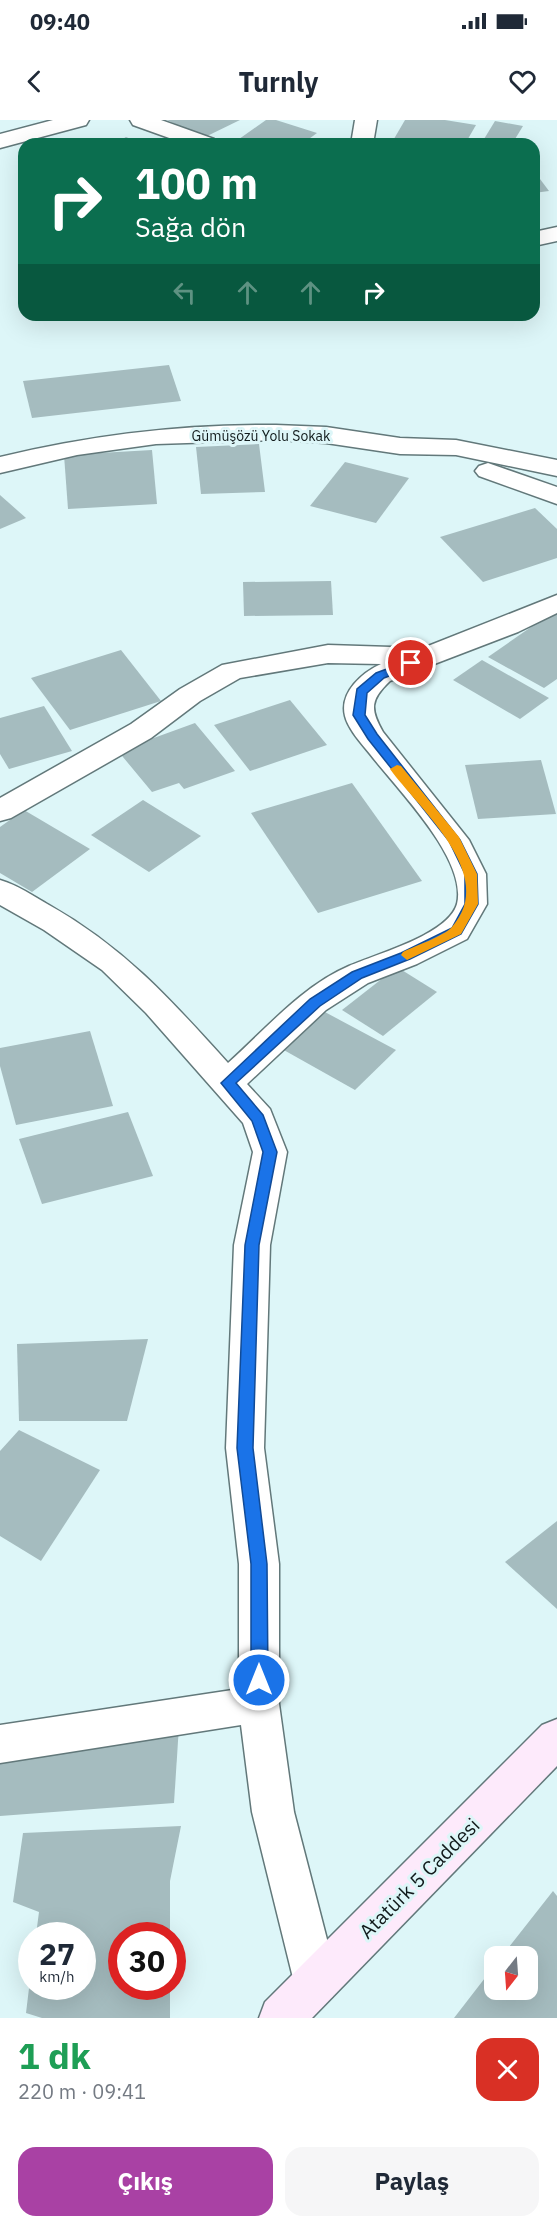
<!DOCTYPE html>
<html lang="tr">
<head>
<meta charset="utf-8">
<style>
	body { margin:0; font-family:"IBM Plex Sans",sans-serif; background:#f6f6f7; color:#1f2937; height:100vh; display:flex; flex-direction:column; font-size:22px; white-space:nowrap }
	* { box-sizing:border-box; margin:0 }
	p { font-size:20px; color:#747a83 }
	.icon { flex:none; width:33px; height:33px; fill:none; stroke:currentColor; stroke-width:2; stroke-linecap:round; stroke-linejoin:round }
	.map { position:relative; height:1898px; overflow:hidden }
	.panel { display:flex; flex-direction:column; background:#fff; flex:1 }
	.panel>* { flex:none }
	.top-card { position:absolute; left:18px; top:18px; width:522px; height:183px; border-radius:18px; box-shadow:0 6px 24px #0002; background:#0b6e4f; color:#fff; overflow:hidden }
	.needle { width:39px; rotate:197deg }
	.buttons { position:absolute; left:484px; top:1826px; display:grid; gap:12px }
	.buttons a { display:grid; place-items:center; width:54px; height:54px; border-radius:12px; background:#fff; box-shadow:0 6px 24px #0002; font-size:30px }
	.speed { position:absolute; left:18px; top:1802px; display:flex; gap:12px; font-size:30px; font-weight:700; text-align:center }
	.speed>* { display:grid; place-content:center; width:78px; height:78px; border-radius:50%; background:#fff; box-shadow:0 6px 24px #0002; line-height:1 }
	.speed small { font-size:15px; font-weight:400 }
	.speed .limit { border:9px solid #d22; background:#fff; color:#111 }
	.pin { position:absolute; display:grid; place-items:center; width:51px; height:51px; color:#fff; margin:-26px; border:3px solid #fff; border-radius:50%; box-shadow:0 2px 6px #0007 }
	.me { position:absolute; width:66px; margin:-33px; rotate:0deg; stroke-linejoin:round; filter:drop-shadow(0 0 4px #0008) }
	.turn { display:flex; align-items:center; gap:21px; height:126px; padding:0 18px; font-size:27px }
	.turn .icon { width:78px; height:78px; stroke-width:2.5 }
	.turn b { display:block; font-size:42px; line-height:51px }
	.lanes { display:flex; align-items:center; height:57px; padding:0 18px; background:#0003; justify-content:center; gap:30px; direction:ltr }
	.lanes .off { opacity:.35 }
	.round { display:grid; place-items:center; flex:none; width:63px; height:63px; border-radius:18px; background:#f6f6f7 }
	.overview { display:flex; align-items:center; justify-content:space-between; height:102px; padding:0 18px }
	h1 { font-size:36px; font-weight:700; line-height:45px; color:#1e9e55 }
	.primary-button { display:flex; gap:12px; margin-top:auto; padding:12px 18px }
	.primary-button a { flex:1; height:69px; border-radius:18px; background:#a941a4; color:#fff; font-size:24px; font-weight:700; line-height:69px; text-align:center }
	.primary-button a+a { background:#f6f6f7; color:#1f2937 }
	.status { display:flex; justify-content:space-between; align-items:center; height:42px; padding:0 30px; background:#fff; direction:ltr }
	.status svg { height:16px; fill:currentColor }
	header { display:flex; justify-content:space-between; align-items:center; height:78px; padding:0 18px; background:#fff; font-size:27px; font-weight:700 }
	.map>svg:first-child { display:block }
	.building { fill:#a5bcbf }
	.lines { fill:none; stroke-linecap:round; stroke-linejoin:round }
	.minor-casing { stroke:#62787a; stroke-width:3 }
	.tertiary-casing { stroke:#62787a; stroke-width:3 }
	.secondary-casing { stroke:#62787a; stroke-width:3 }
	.minor { fill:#fff; fill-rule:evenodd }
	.tertiary { fill:#fff; fill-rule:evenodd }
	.secondary { fill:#fdeafb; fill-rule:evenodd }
	.route { fill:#1a73e8; stroke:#114b97; stroke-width:1.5 }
	.slow { fill:#f59e0b }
	.labels { text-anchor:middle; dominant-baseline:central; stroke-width:6; stroke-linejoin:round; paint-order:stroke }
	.far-street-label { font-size:14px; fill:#111a1b; stroke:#ddf6f8 }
	.near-street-label { font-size:20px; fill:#111a1b; stroke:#ddf6f8 }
</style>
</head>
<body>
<div class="status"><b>09:40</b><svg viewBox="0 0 49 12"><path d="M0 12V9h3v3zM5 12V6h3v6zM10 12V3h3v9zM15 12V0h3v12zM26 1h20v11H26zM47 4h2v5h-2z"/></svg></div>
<header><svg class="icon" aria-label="back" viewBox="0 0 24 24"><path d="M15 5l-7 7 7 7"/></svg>Turnly<svg class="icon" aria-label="heart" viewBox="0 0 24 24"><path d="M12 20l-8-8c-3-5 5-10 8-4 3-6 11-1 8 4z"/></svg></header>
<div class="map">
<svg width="557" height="1898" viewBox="0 0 557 1898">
	<rect width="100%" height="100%" fill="#ddf6f8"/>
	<g class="building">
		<path d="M 167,0 L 240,0 L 203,18 Z"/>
		<path d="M 266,0 L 276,0 L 317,13 L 302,24 L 232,24 Z"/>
		<path d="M 405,0 L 445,0 L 476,5 L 465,24 L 391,24 Z"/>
		<path d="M 495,1 L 523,6 L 512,24 L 481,24 Z"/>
		<path d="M 126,17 L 143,24 L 114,24 Z"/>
		<path d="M 534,51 L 549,71 L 534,73 Z"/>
		<path d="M 169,245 L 181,281 L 32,298 L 23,261 Z"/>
		<path d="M 259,324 L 265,372 L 201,374 L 196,327 Z"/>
		<path d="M 152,330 L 157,384 L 68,389 L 64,335 Z"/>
		<path d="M 345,342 L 409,358 L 376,403 L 310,386 Z"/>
		<path d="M 0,375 L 26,398 L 0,409 Z"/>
		<path d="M 535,388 L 557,409 L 557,438 L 483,462 L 440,417 Z"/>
		<path d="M 331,461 L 333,495 L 244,496 L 243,462 Z"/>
		<path d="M 557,489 L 557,559 L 544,568 L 488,537 Z"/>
		<path d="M 121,530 L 161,581 L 70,610 L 31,558 Z"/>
		<path d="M 482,540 L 549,578 L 520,599 L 453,560 Z"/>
		<path d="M 290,580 L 327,625 L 250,651 L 214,605 Z"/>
		<path d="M 44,586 L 72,631 L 9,649 L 0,634 L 0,598 Z"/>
		<path d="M 195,603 L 235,651 L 184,669 L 179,663 L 152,672 L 118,631 Z"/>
		<path d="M 541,640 L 556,694 L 478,699 L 465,645 Z"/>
		<path d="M 352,663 L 422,761 L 318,793 L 251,693 Z"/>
		<path d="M 143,680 L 201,716 L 149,752 L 91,715 Z"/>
		<path d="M 24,690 L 90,729 L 32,772 L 0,753 L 0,707 Z"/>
		<path d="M 397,847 L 437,872 L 383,916 L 342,890 Z"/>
		<path d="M 323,891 L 396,930 L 355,970 L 282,929 Z"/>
		<path d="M 90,911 L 113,986 L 16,1005 L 0,946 L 0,928 Z"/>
		<path d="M 128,992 L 153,1056 L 42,1084 L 19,1019 Z"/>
		<path d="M 148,1219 L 127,1301 L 19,1301 L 17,1224 Z"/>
		<path d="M 19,1310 L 100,1350 L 41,1441 L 0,1416 L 0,1331 Z"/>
		<path d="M 557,1401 L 557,1489 L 505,1442 Z"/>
		<path d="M 179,1606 L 174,1683 L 0,1696 L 0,1633 Z"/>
		<path d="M 181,1706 L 170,1761 L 170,1815 L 122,1815 L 122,1866 L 170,1866 L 170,1898 L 42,1898 L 26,1893 L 30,1860 L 32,1866 L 82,1866 L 82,1815 L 36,1815 L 39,1792 L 13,1782 L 23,1713 Z"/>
		<path d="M 553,1771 L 557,1776 L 557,1898 L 454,1898 L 495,1845 L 495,1869 L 528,1869 L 528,1836 L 502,1836 Z"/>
	</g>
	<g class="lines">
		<defs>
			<g id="minor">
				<path d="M 130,0 L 161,0 L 214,19 L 217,24 L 186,24 L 133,5 Z"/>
				<path d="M 355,0 L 377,0 L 373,24 L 351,24 Z"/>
				<path d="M 557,107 L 557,121 L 534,126 L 534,112 Z"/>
				<path d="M 276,305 L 326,307 L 400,318 L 456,320 L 557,340 L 557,356 L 456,335 L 400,334 L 326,323 L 276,320 L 156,324 L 77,335 L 0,353 L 0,337 C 91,315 182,304 276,305 Z"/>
				<path d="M 488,343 L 557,367 L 557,384 L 479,356 L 475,351 L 479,346 Z"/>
				<path d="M 557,475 L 557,493 L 518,512 L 390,561 C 370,580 370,589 383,612 L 469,720 L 486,754 L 487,784 L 467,819 L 417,844 L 368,863 L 326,890 L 247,964 L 270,989 L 287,1032 L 270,1125 L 264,1328 L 279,1444 L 279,1584 L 294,1692 L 338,1862 L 332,1877 L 316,1884 L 300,1877 L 294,1862 L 252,1692 L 241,1605 L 0,1643 L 0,1605 L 239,1569 L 239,1444 L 226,1328 L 234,1125 L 253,1032 L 243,1003 L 146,893 L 102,850 L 44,810 L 0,785 L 0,760 C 18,765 33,776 49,785 C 125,828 171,880 228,943 C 265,910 302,866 349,846 C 376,834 448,815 457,784 C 468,739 396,668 370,634 C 362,624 348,609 345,596 C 339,572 363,552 381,544 L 328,543 L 240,558 L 200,581 L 151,618 L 11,698 L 0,701 L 0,678 L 131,604 L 180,569 L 222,545 L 328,525 L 423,528 Z"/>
			</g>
			<path id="tertiary" d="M 53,0 L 89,0 L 86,5 L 0,28 L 0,14 Z"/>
			<path id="secondary" d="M 557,1599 L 557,1646 L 312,1898 L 259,1898 L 265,1882 L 542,1605 Z"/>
		</defs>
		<use href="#minor" class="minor-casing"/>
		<use href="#tertiary" class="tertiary-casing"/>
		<use href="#secondary" class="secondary-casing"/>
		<use href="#minor" class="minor"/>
		<use href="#tertiary" class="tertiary"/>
		<use href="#secondary" class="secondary"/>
	</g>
	<path class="route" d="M 411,540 L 415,541 L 415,546 L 384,558 L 367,573 L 365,595 L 377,614 L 460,720 L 477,754 L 478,784 L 461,814 L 410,839 L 362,858 L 320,886 L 236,963 L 263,995 L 277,1032 L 259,1125 L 253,1328 L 267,1444 L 268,1560 L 265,1566 L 259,1568 L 253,1566 L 251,1560 L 251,1444 L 237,1328 L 245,1125 L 263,1032 L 252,1001 L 221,963 L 310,879 L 352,852 L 401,833 L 452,808 L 465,784 L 465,754 L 449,721 L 368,619 L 353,595 L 357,569 L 376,553 Z"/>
	<path class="slow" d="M 397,645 L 401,646 L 459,717 L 477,754 L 478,784 L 461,814 L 407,840 L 401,835 L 403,832 C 415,826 444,816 452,807 C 499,755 418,688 390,649 Z"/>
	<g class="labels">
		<g class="far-street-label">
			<text x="261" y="316">Gümüşözü Yolu Sokak</text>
		</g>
		<g class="near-street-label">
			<text transform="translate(419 1758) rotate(-45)">Atatürk 5 Caddesi</text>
		</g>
	</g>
</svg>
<div class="buttons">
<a><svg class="needle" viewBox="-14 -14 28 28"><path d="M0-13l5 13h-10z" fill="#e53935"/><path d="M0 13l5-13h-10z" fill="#747a83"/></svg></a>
</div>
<div class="speed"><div>27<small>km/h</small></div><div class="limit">30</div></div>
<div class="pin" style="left:411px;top:543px;background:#d93025"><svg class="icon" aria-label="arrive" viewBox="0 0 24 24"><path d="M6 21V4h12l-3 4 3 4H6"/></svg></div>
<svg class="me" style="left:259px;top:1560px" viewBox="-20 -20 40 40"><circle r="17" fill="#1a73e8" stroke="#fff" stroke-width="3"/><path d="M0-11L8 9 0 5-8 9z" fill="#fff"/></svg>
<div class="top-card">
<div class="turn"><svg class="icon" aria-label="right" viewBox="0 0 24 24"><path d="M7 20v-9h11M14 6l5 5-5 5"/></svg><div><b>100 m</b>Sağa dön</div></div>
<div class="lanes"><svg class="icon off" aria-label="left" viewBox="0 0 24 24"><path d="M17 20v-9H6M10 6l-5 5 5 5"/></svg><svg class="icon off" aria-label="ahead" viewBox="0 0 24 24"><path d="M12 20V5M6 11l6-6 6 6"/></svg><svg class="icon off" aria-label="ahead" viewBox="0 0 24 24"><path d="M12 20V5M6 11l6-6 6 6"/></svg><svg class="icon" aria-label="right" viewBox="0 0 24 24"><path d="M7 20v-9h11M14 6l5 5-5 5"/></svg></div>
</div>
</div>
<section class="panel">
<div class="overview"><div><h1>1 dk</h1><p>220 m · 09:41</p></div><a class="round" style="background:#d93025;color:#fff"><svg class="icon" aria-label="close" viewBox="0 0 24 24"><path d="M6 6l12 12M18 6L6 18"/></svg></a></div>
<div class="primary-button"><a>Çıkış</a><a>Paylaş</a></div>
</section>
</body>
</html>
